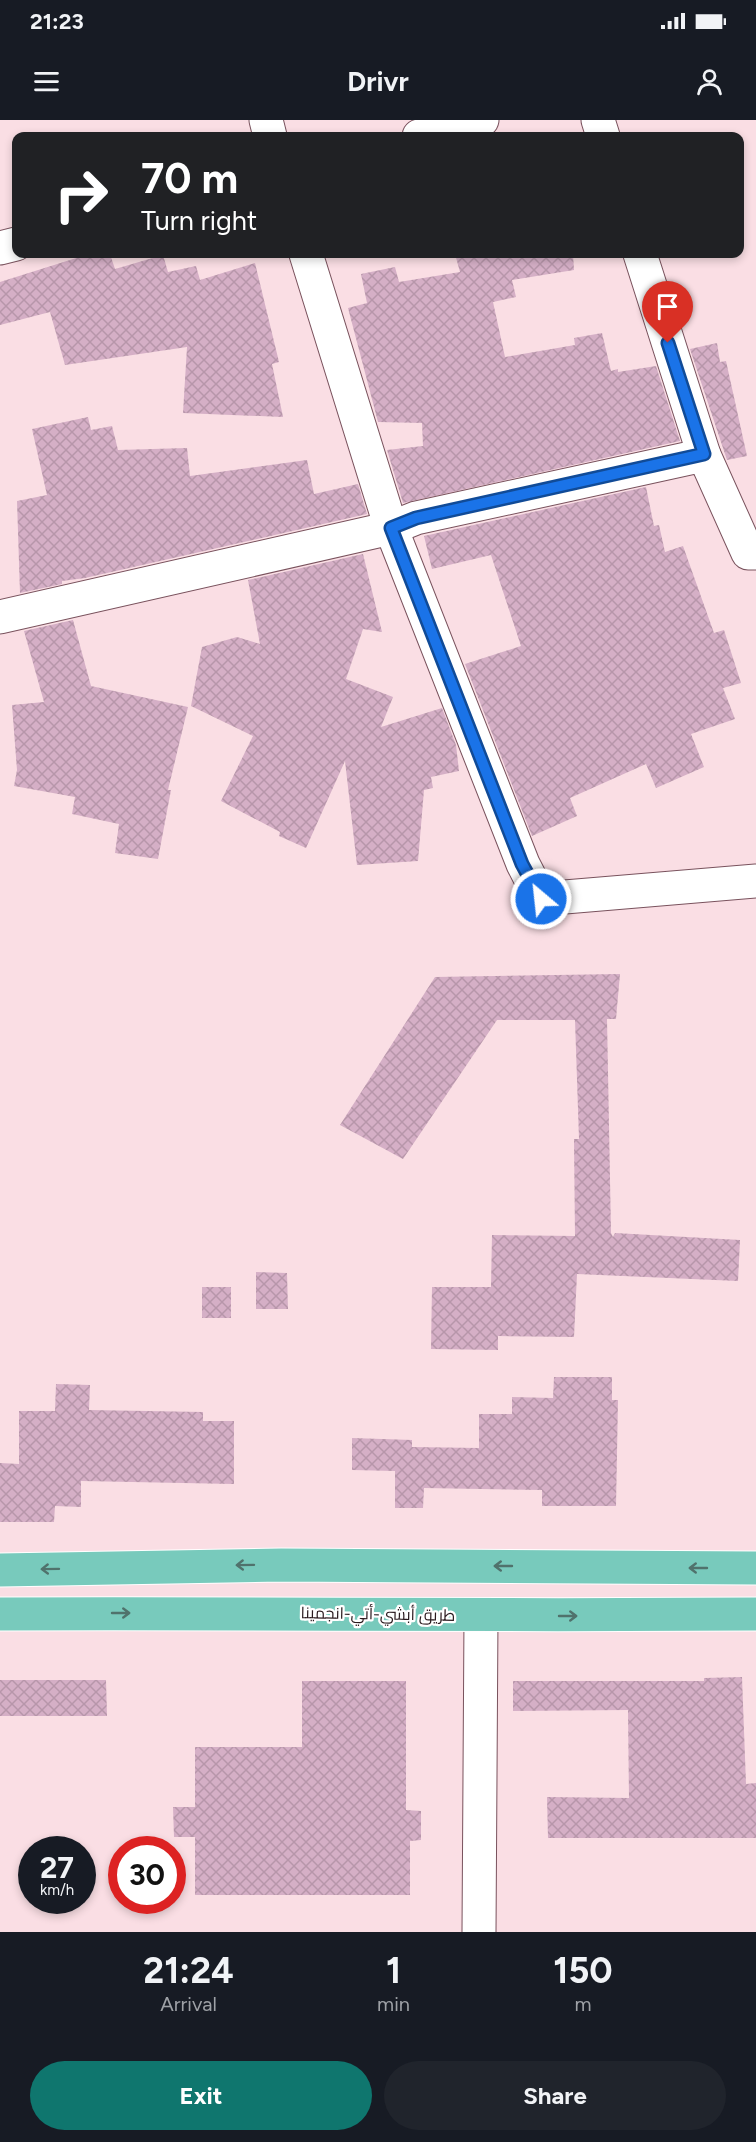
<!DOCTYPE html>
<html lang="en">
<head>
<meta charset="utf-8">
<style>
	body { margin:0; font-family:Figtree,Cairo,sans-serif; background:#20242c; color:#f1f3f6; height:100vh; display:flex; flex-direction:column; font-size:22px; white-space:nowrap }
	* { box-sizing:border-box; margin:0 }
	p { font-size:20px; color:#9ea1a6 }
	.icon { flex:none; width:33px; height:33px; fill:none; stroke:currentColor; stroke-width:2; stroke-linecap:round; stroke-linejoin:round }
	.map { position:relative; height:1812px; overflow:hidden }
	.drawer { display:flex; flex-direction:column; background:#171b24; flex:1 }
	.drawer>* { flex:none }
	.top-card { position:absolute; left:12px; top:12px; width:732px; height:126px; border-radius:12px; box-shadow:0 3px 9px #0003; background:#202124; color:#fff; overflow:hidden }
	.speed { position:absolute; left:18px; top:1716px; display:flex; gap:12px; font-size:30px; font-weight:700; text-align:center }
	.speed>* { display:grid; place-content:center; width:78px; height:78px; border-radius:50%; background:#171b24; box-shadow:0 3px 9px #0003; line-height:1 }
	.speed small { font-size:15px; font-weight:400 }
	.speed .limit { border:9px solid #d22; background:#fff; color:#111 }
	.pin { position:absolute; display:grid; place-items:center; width:51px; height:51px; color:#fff; margin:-62px -26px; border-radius:50% 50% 50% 0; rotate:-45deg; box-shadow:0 0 6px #0007 }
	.pin .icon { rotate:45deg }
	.me { position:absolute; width:66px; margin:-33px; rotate:332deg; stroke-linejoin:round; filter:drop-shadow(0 0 4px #0008) }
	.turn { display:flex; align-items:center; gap:21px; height:126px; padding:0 30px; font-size:27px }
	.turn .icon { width:78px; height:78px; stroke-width:2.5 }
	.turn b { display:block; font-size:42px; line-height:51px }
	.eta { display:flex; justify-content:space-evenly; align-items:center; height:102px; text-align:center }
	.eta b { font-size:36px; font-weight:700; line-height:42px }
	.primary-button { display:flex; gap:12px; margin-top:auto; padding:12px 30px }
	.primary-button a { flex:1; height:69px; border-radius:36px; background:#0f766e; color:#fff; font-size:24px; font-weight:700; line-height:69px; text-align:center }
	.primary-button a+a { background:#20242c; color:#f1f3f6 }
	.status { display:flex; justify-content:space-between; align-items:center; height:42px; padding:0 30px; background:#171b24; direction:ltr }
	.status svg { height:16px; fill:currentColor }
	header { display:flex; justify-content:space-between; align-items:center; height:78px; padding:0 30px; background:#171b24; font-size:27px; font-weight:700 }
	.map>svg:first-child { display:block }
	.building { fill:url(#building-cross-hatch) }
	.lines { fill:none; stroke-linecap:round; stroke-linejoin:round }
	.minor-casing { stroke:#79525d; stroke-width:35 }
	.trunk-casing { stroke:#fff; stroke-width:35 }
	.minor { stroke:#fff; stroke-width:33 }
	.trunk { stroke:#78cabc; stroke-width:33 }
	.oneway { stroke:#50726c }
	.route-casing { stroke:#114b97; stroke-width:15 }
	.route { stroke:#1a73e8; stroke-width:10 }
	.labels { text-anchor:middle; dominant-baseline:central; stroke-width:4.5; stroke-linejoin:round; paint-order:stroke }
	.street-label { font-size:16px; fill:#29191d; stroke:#fff }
</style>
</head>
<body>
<div class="status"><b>21:23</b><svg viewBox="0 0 49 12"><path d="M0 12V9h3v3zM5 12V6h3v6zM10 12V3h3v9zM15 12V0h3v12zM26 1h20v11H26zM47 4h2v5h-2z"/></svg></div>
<header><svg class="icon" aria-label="menu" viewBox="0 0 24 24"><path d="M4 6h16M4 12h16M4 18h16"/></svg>Drivr<svg class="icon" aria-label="person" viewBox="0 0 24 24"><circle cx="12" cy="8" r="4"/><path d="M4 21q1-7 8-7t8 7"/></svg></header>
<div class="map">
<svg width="756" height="1812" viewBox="0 0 756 1812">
	<defs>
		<pattern id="building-cross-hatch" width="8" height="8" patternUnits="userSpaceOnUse" patternTransform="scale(1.5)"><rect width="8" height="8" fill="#d5afc6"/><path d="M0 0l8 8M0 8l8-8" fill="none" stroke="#b796aa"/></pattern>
	</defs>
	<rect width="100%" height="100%" fill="#fadee4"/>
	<g class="building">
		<path d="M 89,134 L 110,134 L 115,149 L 163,135 L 168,152 L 196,146 L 200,160 L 255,143 L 279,242 L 272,244 L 283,297 L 183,293 L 187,227 L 65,245 L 50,192 L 0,205 L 0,162 Z"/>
		<path d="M 455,134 L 573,134 L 574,150 L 512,160 L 516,177 L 493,182 L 505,237 L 575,225 L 574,218 L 602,213 L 611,251 L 618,249 L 618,252 L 656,246 L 680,321 L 403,383 L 387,330 L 423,326 L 422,303 L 378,302 L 348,188 L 367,183 L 361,154 L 395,147 L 399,162 L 460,152 Z"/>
		<path d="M 717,223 L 720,242 L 726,241 L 747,336 L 727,340 L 690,229 Z"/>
		<path d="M 88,297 L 91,310 L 112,306 L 118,330 L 187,328 L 190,356 L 307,340 L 314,374 L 358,364 L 367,394 L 85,458 L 62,461 L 62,464 L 20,473 L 17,381 L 47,375 L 32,309 Z"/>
		<path d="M 646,367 L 654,406 L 659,405 L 665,432 L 683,426 L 714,513 L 724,510 L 741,563 L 723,568 L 735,599 L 691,614 L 704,647 L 656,668 L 646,644 L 570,678 L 577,696 L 532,716 L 465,544 L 521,526 L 491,435 L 432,449 L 424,416 Z"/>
		<path d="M 363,434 L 382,512 L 363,509 L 346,559 L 393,577 L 381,607 L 442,588 L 456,625 L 459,651 L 431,657 L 433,668 L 424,670 L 418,741 L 357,745 L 345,641 L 306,728 L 279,716 L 280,712 L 221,681 L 253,616 L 191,586 L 202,527 L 237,517 L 260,524 L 248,460 Z"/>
		<path d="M 73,500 L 91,566 L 188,587 L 168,670 L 171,670 L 158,739 L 115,733 L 119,704 L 72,694 L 75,677 L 14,666 L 17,650 L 12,585 L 44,582 L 24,511 Z"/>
		<path d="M 620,854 L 616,899 L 607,899 L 611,1113 L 613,1117 L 615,1113 L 740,1120 L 738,1161 L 577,1154 L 574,1217 L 498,1216 L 498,1230 L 431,1229 L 432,1167 L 491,1167 L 492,1115 L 575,1116 L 574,1019 L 579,1019 L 575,900 L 497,900 L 403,1039 L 340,1005 L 435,857 Z"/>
		<path d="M 256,1152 L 287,1153 L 288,1189 L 256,1189 Z"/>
		<rect x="202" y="1167" width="29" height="31"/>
		<path d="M 554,1257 L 612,1257 L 612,1280 L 618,1280 L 616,1386 L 542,1386 L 542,1370 L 424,1368 L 423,1388 L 395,1388 L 395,1351 L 352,1350 L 352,1318 L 412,1320 L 412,1327 L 479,1328 L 479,1294 L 512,1294 L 512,1277 L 553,1278 Z"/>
		<path d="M 56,1264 L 90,1265 L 89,1290 L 203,1292 L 203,1301 L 234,1301 L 234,1364 L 81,1361 L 81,1387 L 55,1386 L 54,1402 L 0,1402 L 0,1343 L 19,1344 L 19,1291 L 55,1291 Z"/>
		<path d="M 742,1557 L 746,1664 L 756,1663 L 756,1718 L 548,1718 L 547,1677 L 629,1678 L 628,1590 L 513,1591 L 513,1561 L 704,1561 L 704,1558 Z"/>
		<path d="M 0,1560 L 106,1560 L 107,1596 L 0,1596 Z"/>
		<path d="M 302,1561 L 406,1561 L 406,1690 L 421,1691 L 421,1720 L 410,1721 L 410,1775 L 195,1775 L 195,1717 L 174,1717 L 173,1687 L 195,1687 L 195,1627 L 302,1627 Z"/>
	</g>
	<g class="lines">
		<defs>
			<g id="minor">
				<path d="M 266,0 L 270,16"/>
				<path d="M 598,0 L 603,16"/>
				<path d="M 419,16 L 482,0"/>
				<path d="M 0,128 L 16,124"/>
				<path d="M 306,134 L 391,408 L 523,744 L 541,779 L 756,761"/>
				<path d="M 640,134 L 704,335"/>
				<path d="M 0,497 L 391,408 L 416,398 L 704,335 L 748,433 L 756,433"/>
				<path d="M 479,1812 L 481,1497"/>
			</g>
			<g id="trunk">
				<path d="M 0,1450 L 281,1445 L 756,1448"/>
				<path d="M 0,1494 C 252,1493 504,1496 756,1494"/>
			</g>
		</defs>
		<use href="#minor" class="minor-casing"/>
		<use href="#trunk" class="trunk-casing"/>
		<use href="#minor" class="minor"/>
		<use href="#trunk" class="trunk"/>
	</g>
	<defs><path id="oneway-shaft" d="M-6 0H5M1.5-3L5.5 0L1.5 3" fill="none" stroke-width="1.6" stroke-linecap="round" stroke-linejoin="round" transform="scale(1.5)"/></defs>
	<g class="oneway">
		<use href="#oneway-shaft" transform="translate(245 1445) rotate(179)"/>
		<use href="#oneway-shaft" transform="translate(503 1446) rotate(-180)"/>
		<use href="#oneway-shaft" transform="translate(698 1448) rotate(-180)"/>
		<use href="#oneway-shaft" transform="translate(50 1449) rotate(179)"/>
		<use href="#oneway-shaft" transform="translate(121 1493)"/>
		<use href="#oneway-shaft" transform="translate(568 1496)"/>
	</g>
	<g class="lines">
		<defs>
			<path id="route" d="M 541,779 L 522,744 L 391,408 L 416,398 L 704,334 L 668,223"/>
		</defs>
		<use href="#route" class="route-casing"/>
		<use href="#route" class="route"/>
	</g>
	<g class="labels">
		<g class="street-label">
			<text transform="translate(378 1494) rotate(1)">طريق أبشي-أتي-انجمينا</text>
		</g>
	</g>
</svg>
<div class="speed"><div>27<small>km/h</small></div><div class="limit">30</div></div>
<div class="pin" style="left:668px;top:223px;background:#d93025"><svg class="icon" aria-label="arrive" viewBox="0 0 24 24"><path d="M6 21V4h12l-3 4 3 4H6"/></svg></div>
<svg class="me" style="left:541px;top:779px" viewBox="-20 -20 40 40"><circle r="17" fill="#1a73e8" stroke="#fff" stroke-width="3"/><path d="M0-11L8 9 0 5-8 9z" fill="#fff"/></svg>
<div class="top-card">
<div class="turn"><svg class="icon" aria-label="right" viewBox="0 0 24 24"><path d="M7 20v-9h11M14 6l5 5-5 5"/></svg><div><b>70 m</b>Turn right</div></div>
</div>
</div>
<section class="drawer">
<div class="eta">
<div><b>21:24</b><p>Arrival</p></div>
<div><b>1</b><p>min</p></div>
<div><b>150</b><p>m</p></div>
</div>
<div class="primary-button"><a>Exit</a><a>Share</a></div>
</section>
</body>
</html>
